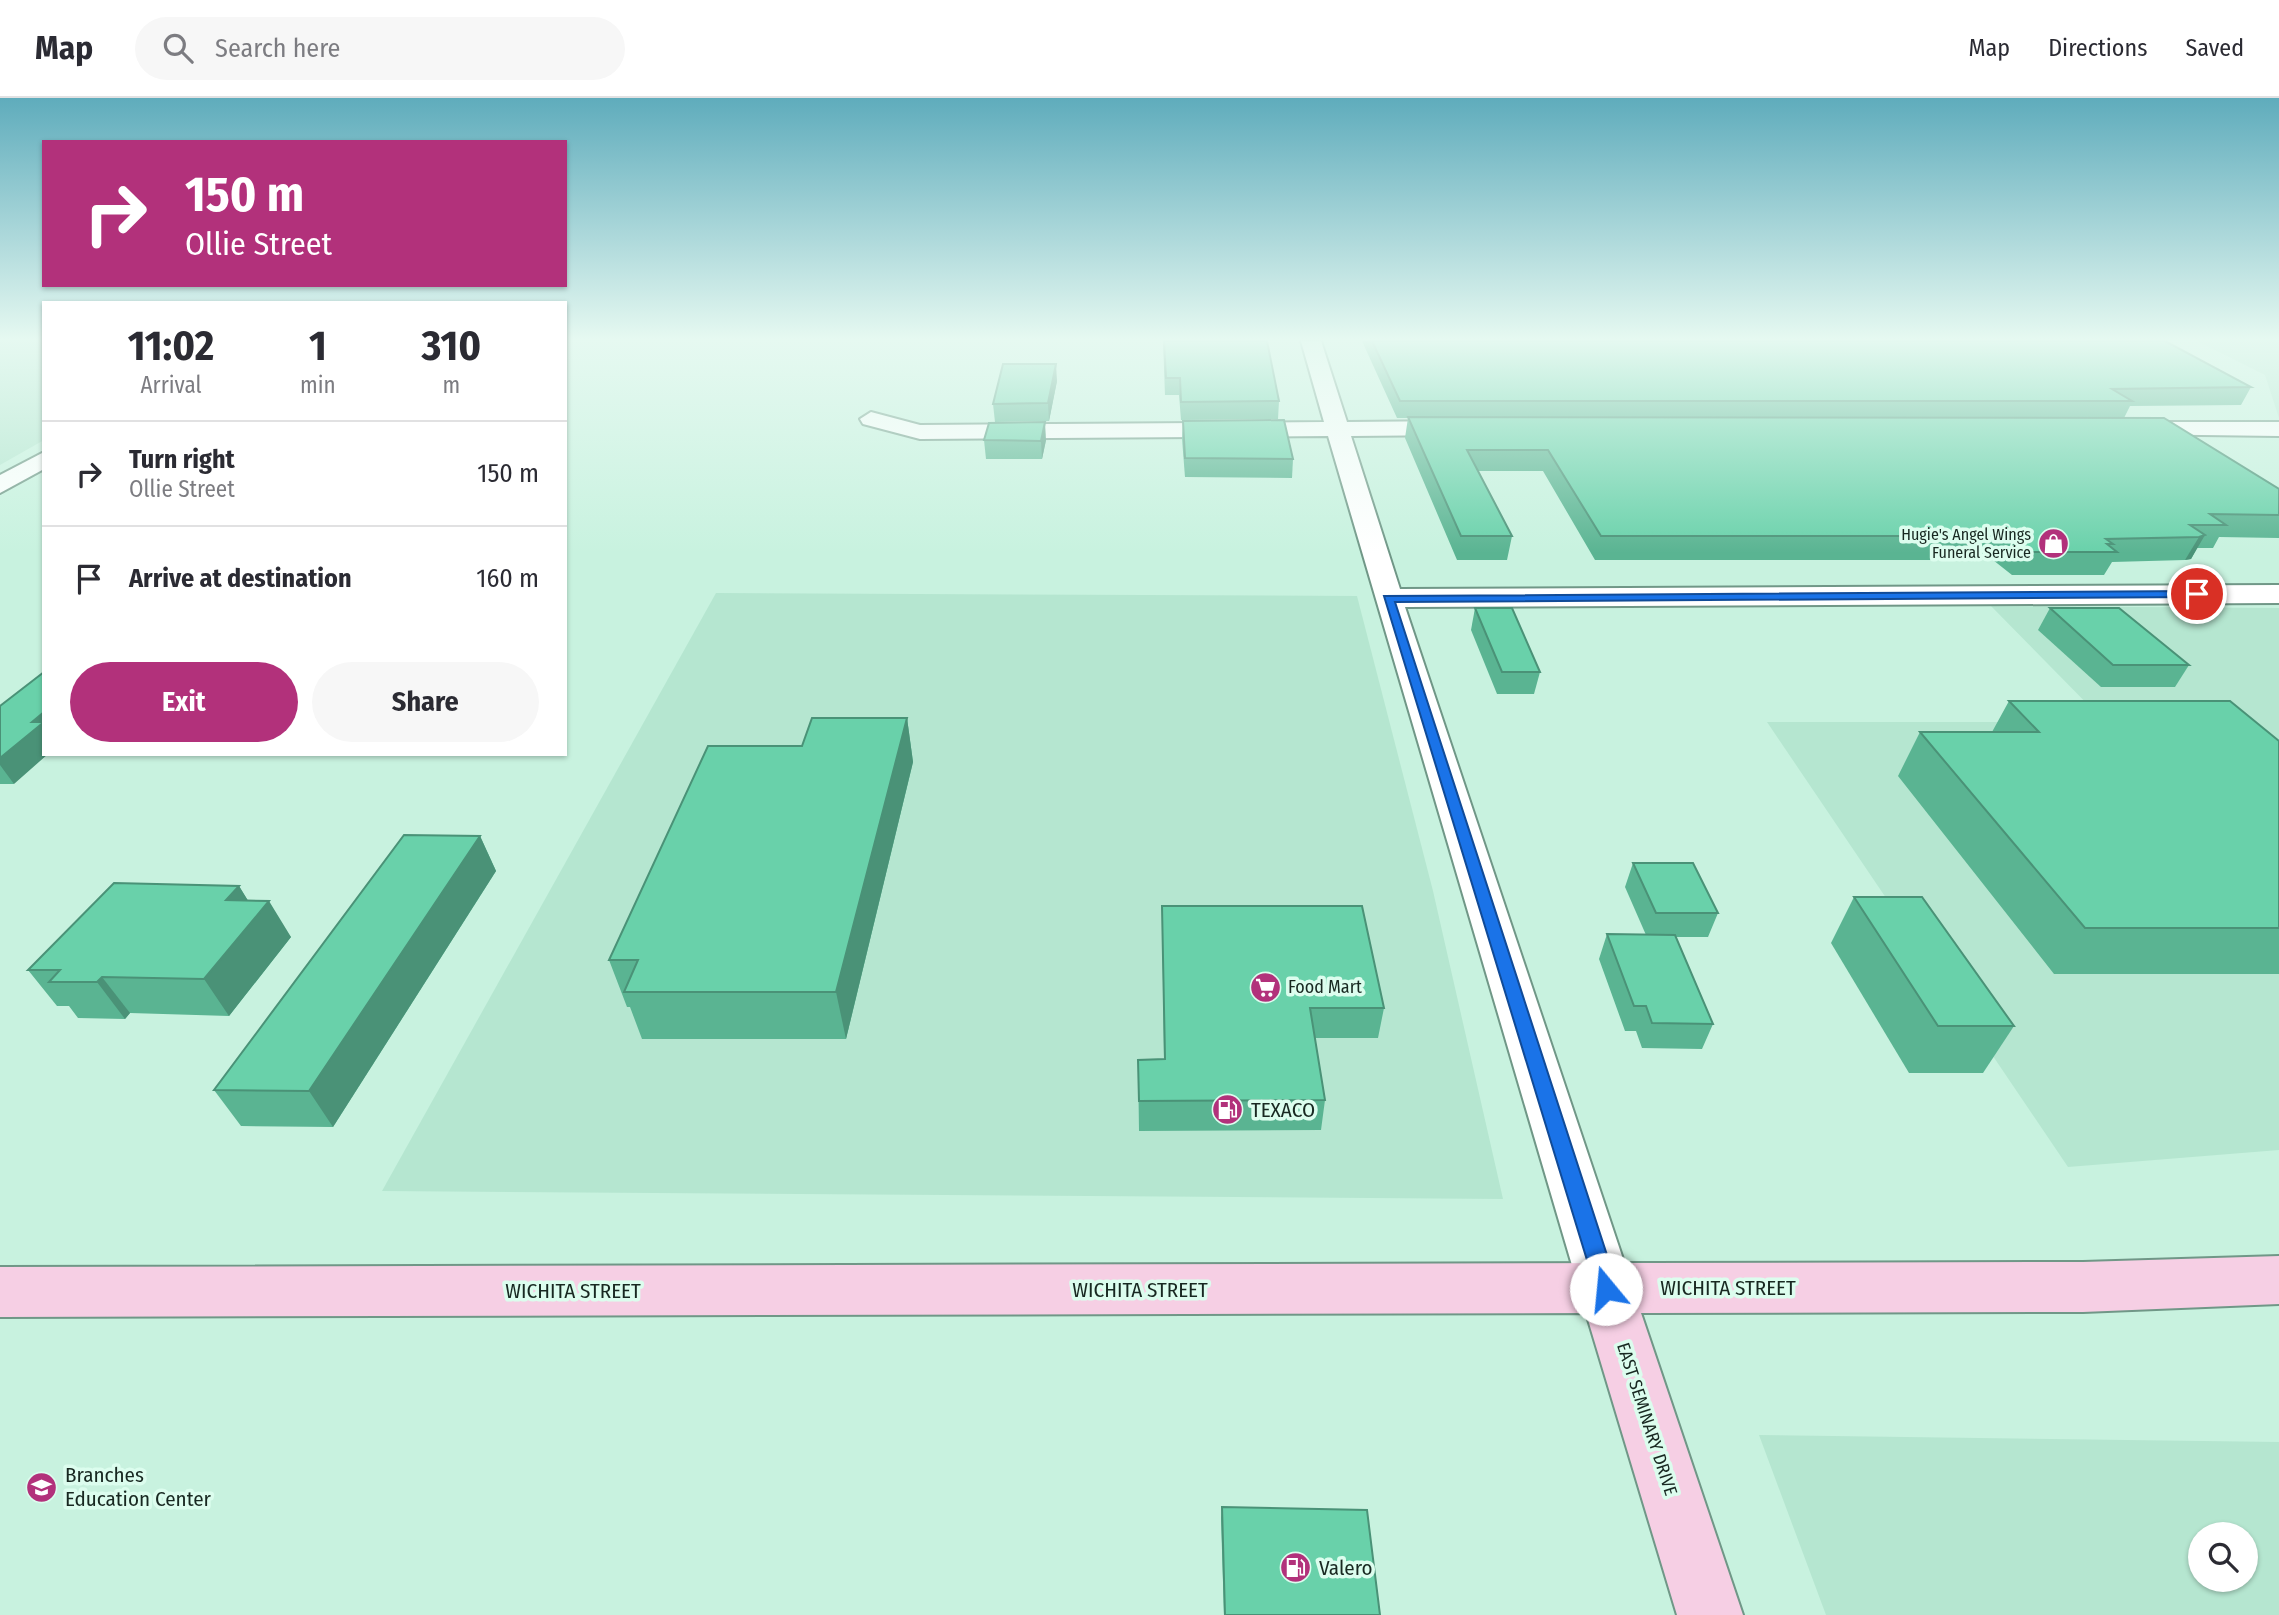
<!DOCTYPE html>
<html lang="en">
<head>
<meta charset="utf-8">
<style>
	body { margin:0; font-family:"Fira Sans Condensed",sans-serif; background:#f7f7f7; color:#2b2b33; height:100vh; display:flex; flex-direction:column; font-size:26px; white-space:nowrap }
	* { box-sizing:border-box; margin:0 }
	p { font-size:23px; color:#7c7c81 }
	.icon { flex:none; width:38px; height:38px; fill:none; stroke:currentColor; stroke-width:2; stroke-linecap:round; stroke-linejoin:round }
	.map { position:relative; flex:1; overflow:hidden }
	.details { position:absolute; left:42px; top:203px; width:525px; height:455px; display:flex; flex-direction:column; background:#fff; border-radius:0px; box-shadow:0 2px 5px #0004 }
	.details>* { flex:none }
	.banner { position:absolute; left:42px; top:42px; width:525px; height:147px; border-radius:0px; box-shadow:0 2px 5px #0004; background:#b2317b; color:#fff; overflow:hidden }
	.fabs { position:absolute; left:2188px; top:1424px; display:grid; gap:14px }
	.fabs a { display:grid; place-items:center; width:70px; height:70px; border-radius:50%; background:#fff; box-shadow:0 2px 5px #0004; font-size:35px }
	.pin { position:absolute; display:grid; place-items:center; width:60px; height:60px; color:#fff; margin:-30px; border:4px solid #fff; border-radius:50%; box-shadow:0 2px 7px #0007 }
	.me { position:absolute; width:77px; margin:-38px; rotate:343deg; stroke-linejoin:round; filter:drop-shadow(0 0 5px #0008) }
	.turn { display:flex; align-items:center; gap:24px; height:147px; padding:0 28px; font-size:32px }
	.turn .icon { width:91px; height:91px; stroke-width:2.5 }
	.turn b { display:block; font-size:49px; line-height:60px }
	.eta { display:flex; justify-content:space-evenly; align-items:center; height:119px; text-align:center }
	.eta b { font-size:42px; font-weight:700; line-height:49px }
	.button { display:flex; gap:14px; margin-top:auto; padding:14px 28px }
	.button a { flex:1; height:80px; border-radius:42px; background:#b2317b; color:#fff; font-size:28px; font-weight:700; line-height:80px; text-align:center }
	.button a+a { background:#f7f7f7; color:#2b2b33 }
	ul { padding:0; list-style:none }
	li { display:flex; align-items:center; gap:21px; height:105px; padding:0 28px; border-top:2px solid #e1e1e2 }
	li div { flex:1 }
	li b { display:block; font-size:26px }
	li em { font-style:normal }
	header { display:flex; align-items:center; gap:42px; box-sizing:border-box; height:98px; padding:0 35px; background:#fff; border-bottom:2px solid #e1e1e2 }
	header strong { font-size:33px }
	nav { display:flex; gap:38px; margin-inline-start:auto; font-size:24px }
	.search { width:490px; height:63px; background:#f7f7f7; display:flex; align-items:center; gap:18px; box-sizing:border-box; padding:0 24px; border-radius:38px; color:#7c7c81; font-size:26px }
	.map>svg:first-child { display:block }
	.built { fill:#b5e6d0; fill-rule:evenodd }
	.lines { fill:none; stroke-linecap:round; stroke-linejoin:round }
	.minor-casing { stroke:#709787; stroke-width:4 }
	.secondary-casing { stroke:#709787; stroke-width:4 }
	.minor { fill:#fff; fill-rule:evenodd }
	.secondary { fill:#f6cfe4; fill-rule:evenodd }
	.wall { fill:#5ab492 }
	.shaded-wall { fill:#4a9277 }
	.building { fill:#69d1aa; stroke:#4a9277; stroke-width:2 }
	.route { fill:#1a73e8; stroke:#114b97; stroke-width:2 }
	.labels { text-anchor:middle; dominant-baseline:central; stroke-width:7; stroke-linejoin:round; paint-order:stroke }
	.far-poi-label { font-size:16px; fill:#182821; stroke:#dcfdee; text-anchor:end }
	.poi-label { font-size:18px; fill:#182821; stroke:#dcfdee; text-anchor:start }
	.street-label { font-size:18px; fill:#182821; stroke:#dcfdee }
	.near-poi-label { font-size:21px; fill:#182821; stroke:#dcfdee; text-anchor:start }
	.near-street-label { font-size:21px; fill:#182821; stroke:#dcfdee }
</style>
</head>
<body>
<header>
<strong>Map</strong>
<div class="search"><svg class="icon" aria-label="search" viewBox="0 0 24 24"><circle cx="10" cy="10" r="6"/><path d="M15 15l6 6"/></svg>Search here</div>
<nav><a>Map</a><a>Directions</a><a>Saved</a></nav>
</header>
<div class="map">
<svg width="2279" height="1517" viewBox="0 0 2279 1517">
	<rect width="100%" height="100%" fill="#c8f2df"/>
	<g class="built">
		<path d="M 0,243 L 44,243 L 44,342 L 0,367 Z"/>
		<path d="M 2197,243 L 2279,243 L 2279,320 L 2265,277 Z"/>
		<path d="M 716,495 L 1357,498 L 1433,793 L 1503,1101 L 382,1093 Z"/>
		<path d="M 1991,508 L 2279,510 L 2279,1052 L 2068,1069 L 1767,624 L 2105,624 Z"/>
		<path d="M 1759,1337 L 2279,1344 L 2279,1517 L 1826,1517 ZM 2200,1437 L 2245,1437 L 2245,1482 L 2200,1482 Z"/>
	</g>
	<g class="lines">
		<defs>
			<g id="minor">
				<path d="M 1301,243 L 1321,243 L 1347,324 L 1458,323 L 1469,330 L 1458,337 L 1351,338 L 1400,491 L 2279,487 L 2279,505 L 1405,509 L 1633,1191 L 1625,1208 L 1606,1216 L 1587,1208 L 1579,1191 L 1328,338 L 920,341 L 863,326 L 860,321 L 871,314 L 920,327 L 1324,324 Z"/>
				<path d="M 2131,324 L 2279,324 L 2279,338 L 2123,336 L 2120,331 L 2123,326 Z"/>
				<path d="M 44,354 L 44,371 L 0,395 L 0,377 Z"/>
			</g>
			<path id="secondary" d="M 2279,1158 L 2279,1206 L 2083,1214 L 1641,1215 L 1743,1517 L 1677,1517 L 1586,1215 L 0,1219 L 0,1169 L 2083,1164 Z"/>
		</defs>
		<use href="#minor" class="minor-casing"/>
		<use href="#secondary" class="secondary-casing"/>
		<use href="#minor" class="minor"/>
		<use href="#secondary" class="secondary"/>
	</g>
	<g class="wall">
		<path d="M 1163,243 L 1267,243 L 1279,303 L 1278,321 L 1181,322 L 1179,297 L 1165,297 Z"/>
		<path d="M 1362,243 L 2165,243 L 2251,289 L 2241,307 L 2130,308 L 2124,320 L 2279,391 L 2279,440 L 2219,439 L 2213,450 L 2197,450 L 2191,461 L 2185,462 L 2112,464 L 2104,477 L 2012,477 L 1993,462 L 1595,462 L 1543,373 L 1478,373 L 1512,438 L 1507,462 L 1457,462 L 1405,340 L 1408,320 L 1397,320 Z"/>
		<path d="M 1057,283 L 1049,323 L 995,324 L 993,306 Z"/>
		<path d="M 1183,323 L 1293,361 L 1292,380 L 1185,379 L 1182,341 Z"/>
		<path d="M 984,342 L 1046,342 L 1042,361 L 986,361 Z"/>
		<path d="M 1475,510 L 1540,574 L 1534,596 L 1497,596 L 1471,532 Z"/>
		<path d="M 2050,510 L 2189,567 L 2175,589 L 2101,589 L 2038,532 Z"/>
		<path d="M 2009,603 L 2279,643 L 2279,876 L 2054,876 L 1898,678 L 1920,634 L 1992,634 Z"/>
		<path d="M 0,608 L 14,686 L 0,686 Z"/>
		<path d="M 907,620 L 913,664 L 846,941 L 642,941 L 630,909 L 627,909 L 609,862 L 802,648 Z"/>
		<path d="M 480,738 L 496,773 L 333,1029 L 241,1028 L 214,992 Z"/>
		<path d="M 1633,765 L 1718,815 L 1708,839 L 1676,839 L 1713,926 L 1702,951 L 1642,950 L 1636,933 L 1625,933 L 1599,861 L 1607,836 L 1646,837 L 1625,789 Z"/>
		<path d="M 239,788 L 248,803 L 291,839 L 229,918 L 130,915 L 125,921 L 78,920 L 69,908 L 57,908 L 28,872 Z"/>
		<path d="M 1854,799 L 2014,928 L 1983,975 L 1909,975 L 1831,845 Z"/>
		<path d="M 1162,808 L 1384,910 L 1378,940 L 1315,940 L 1325,1002 L 1321,1032 L 1139,1033 L 1138,962 L 1164,961 Z"/>
		<path d="M 1222,1409 L 1380,1517 L 1224,1517 L 1221,1420 Z"/>
	</g>
	<g class="shaded-wall">
		<path d="M 1056,266 L 1057,283 L 1049,323 L 1048,305 Z"/>
		<path d="M 1045,324 L 1046,342 L 1042,361 L 1041,343 Z"/>
		<path d="M 2205,437 L 2191,461 L 2185,462 L 2199,439 Z"/>
		<path d="M 44,614 L 44,656 L 48,656 L 14,686 L 0,667 L 0,660 L 32,624 Z"/>
		<path d="M 907,620 L 913,664 L 846,941 L 836,894 Z"/>
		<path d="M 480,738 L 496,773 L 333,1029 L 309,993 Z"/>
		<path d="M 239,788 L 257,817 L 269,803 L 291,839 L 229,918 L 204,881 L 226,802 Z"/>
		<path d="M 102,879 L 130,915 L 125,921 L 97,884 Z"/>
	</g>
	<g class="building">
		<path d="M 1164,243 L 1267,243 L 1279,303 L 1181,304 L 1180,280 L 1166,280 Z"/>
		<path d="M 1372,243 L 2165,243 L 2251,289 L 2112,291 L 2132,303 L 1400,303 Z"/>
		<path d="M 1003,266 L 1056,266 L 1048,305 L 993,306 Z"/>
		<path d="M 1408,319 L 2164,320 L 2279,391 L 2279,417 L 2210,416 L 2226,427 L 2190,427 L 2205,437 L 2199,439 L 2106,441 L 2113,446 L 2107,446 L 2117,454 L 2023,454 L 2004,438 L 1601,438 L 1548,352 L 1467,352 L 1512,438 L 1461,438 Z"/>
		<path d="M 1284,322 L 1293,361 L 1185,360 L 1183,323 Z"/>
		<path d="M 1045,324 L 1041,343 L 984,342 L 989,325 Z"/>
		<path d="M 1475,510 L 1512,510 L 1540,574 L 1502,574 Z"/>
		<path d="M 2050,510 L 2119,510 L 2189,567 L 2113,567 Z"/>
		<path d="M 44,574 L 44,614 L 32,624 L 44,624 L 0,660 L 0,608 Z"/>
		<path d="M 2009,603 L 2230,603 L 2279,643 L 2279,830 L 2085,830 L 1920,634 L 2039,634 Z"/>
		<path d="M 812,620 L 907,620 L 836,894 L 624,894 L 638,862 L 609,862 L 708,648 L 802,648 Z"/>
		<path d="M 404,737 L 480,738 L 309,993 L 214,992 Z"/>
		<path d="M 1633,765 L 1693,765 L 1718,815 L 1656,815 Z"/>
		<path d="M 114,785 L 239,788 L 226,802 L 269,803 L 204,881 L 102,879 L 97,884 L 49,884 L 60,872 L 28,872 Z"/>
		<path d="M 1854,799 L 1922,799 L 2014,928 L 1938,928 Z"/>
		<path d="M 1162,808 L 1362,808 L 1384,910 L 1310,910 L 1325,1002 L 1139,1003 L 1138,962 L 1165,961 Z"/>
		<path d="M 1607,836 L 1675,837 L 1713,926 L 1652,925 L 1646,908 L 1634,908 Z"/>
		<path d="M 1222,1409 L 1367,1412 L 1380,1517 L 1225,1517 Z"/>
	</g>
	<linearGradient id="sky" x2="0" y2="1"><stop stop-color="#5facbc"/><stop offset="0.53" stop-color="#e6f9f1"/><stop offset="1" stop-color="#e6f9f1" stop-opacity="0"/></linearGradient>
	<rect width="2279" height="455" fill="url(#sky)"/>
	<path class="route" d="M 2197,493 L 2203,496 L 2202,499 L 1395,504 L 1618,1191 L 1614,1198 L 1606,1201 L 1598,1198 L 1384,498 Z"/>
	<defs>
		<symbol id="shop-disc" viewBox="-11 -11 22 22"><circle r="9.5" fill="#b2317b" stroke="#dcfdee"/><path d="M-5-2.5h2.3a2.7 3.5 0 0 1 5.4 0H5L5.5 6h-11ZM-1.5-2.5h3a1.5 2.3 0 0 0-3 0Z" fill="#fff"/></symbol>
		<symbol id="supermarket-disc" viewBox="-11 -11 22 22"><circle r="9.5" fill="#b2317b" stroke="#dcfdee"/><path d="M-6-5.5h2.5l.6 2H6L4.5 2H-2.5L-4.4-4H-6ZM-1.5 3.2a1.3 1.3 0 1 0 .1 0ZM3 3.2a1.3 1.3 0 1 0 .1 0Z" fill="#fff"/></symbol>
		<symbol id="fuel-disc" viewBox="-11 -11 22 22"><circle r="9.5" fill="#b2317b" stroke="#dcfdee"/><path d="M-5.5-6h7V0h2V4h1.3V-2.5L3-4.5l.8-.8L6-3V5H2.5V1h-1V6h-7ZM-4.2-4.7v3.2H.2V-4.7Z" fill="#fff"/></symbol>
		<symbol id="school-disc" viewBox="-11 -11 22 22"><circle r="9.5" fill="#b2317b" stroke="#dcfdee"/><path d="M0-5L7-2L0 1L-7-2ZM-4 1L0 2.5L4 1V4Q0 6-4 4Z" fill="#fff"/></symbol>
	</defs>
	<g fill-rule="evenodd">
		<use href="#shop-disc" x="2036" y="428" width="35" height="35"/>
		<use href="#supermarket-disc" x="1248" y="872" width="35" height="35"/>
		<use href="#fuel-disc" x="1210" y="994" width="35" height="35"/>
		<use href="#school-disc" x="24" y="1372" width="35" height="35"/>
		<use href="#fuel-disc" x="1278" y="1452" width="35" height="35"/>
	</g>
	<g class="labels">
		<g class="far-poi-label">
			<text x="2031" y="436">Hugie's Angel Wings<tspan x="2031" dy="18">Funeral Service</tspan></text>
		</g>
		<g class="poi-label">
			<text x="1288" y="889">Food Mart</text>
		</g>
		<g class="street-label">
			<text transform="translate(1647 1321) rotate(72)">EAST SEMINARY DRIVE</text>
		</g>
		<g class="near-poi-label">
			<text x="1251" y="1012">TEXACO</text>
			<text x="65" y="1377">Branches<tspan x="65" dy="24">Education Center</tspan></text>
			<text x="1319" y="1470">Valero</text>
		</g>
		<g class="near-street-label">
			<text x="1728" y="1190">WICHITA STREET</text>
			<text x="1140" y="1192">WICHITA STREET</text>
			<text x="573" y="1193">WICHITA STREET</text>
		</g>
	</g>
</svg>
<div class="fabs">
<a><svg class="icon" aria-label="search" viewBox="0 0 24 24"><circle cx="10" cy="10" r="6"/><path d="M15 15l6 6"/></svg></a>
</div>
<div class="pin" style="left:2197px;top:496px;background:#d93025"><svg class="icon" aria-label="arrive" viewBox="0 0 24 24"><path d="M6 21V4h12l-3 4 3 4H6"/></svg></div>
<svg class="me" style="left:1606px;top:1191px" viewBox="-20 -20 40 40"><circle r="19" fill="#fff"/><path d="M0-13L10 11 0 6-10 11z" fill="#1a73e8"/></svg>
<div class="banner">
<div class="turn"><svg class="icon" aria-label="right" viewBox="0 0 24 24"><path d="M7 20v-9h11M14 6l5 5-5 5"/></svg><div><b>150 m</b>Ollie Street</div></div>
</div>
<section class="details">
<div class="eta">
<div><b>11:02</b><p>Arrival</p></div>
<div><b>1</b><p>min</p></div>
<div><b>310</b><p>m</p></div>
</div>
<ul>
<li><svg class="icon" aria-label="right" viewBox="0 0 24 24"><path d="M7 20v-9h11M14 6l5 5-5 5"/></svg><div><b>Turn right</b><p>Ollie Street</p></div><em>150 m</em></li>
<li><svg class="icon" aria-label="arrive" viewBox="0 0 24 24"><path d="M6 21V4h12l-3 4 3 4H6"/></svg><div><b>Arrive at destination</b></div><em>160 m</em></li>
</ul>
<div class="button"><a>Exit</a><a>Share</a></div>
</section>
</div>
</body>
</html>
